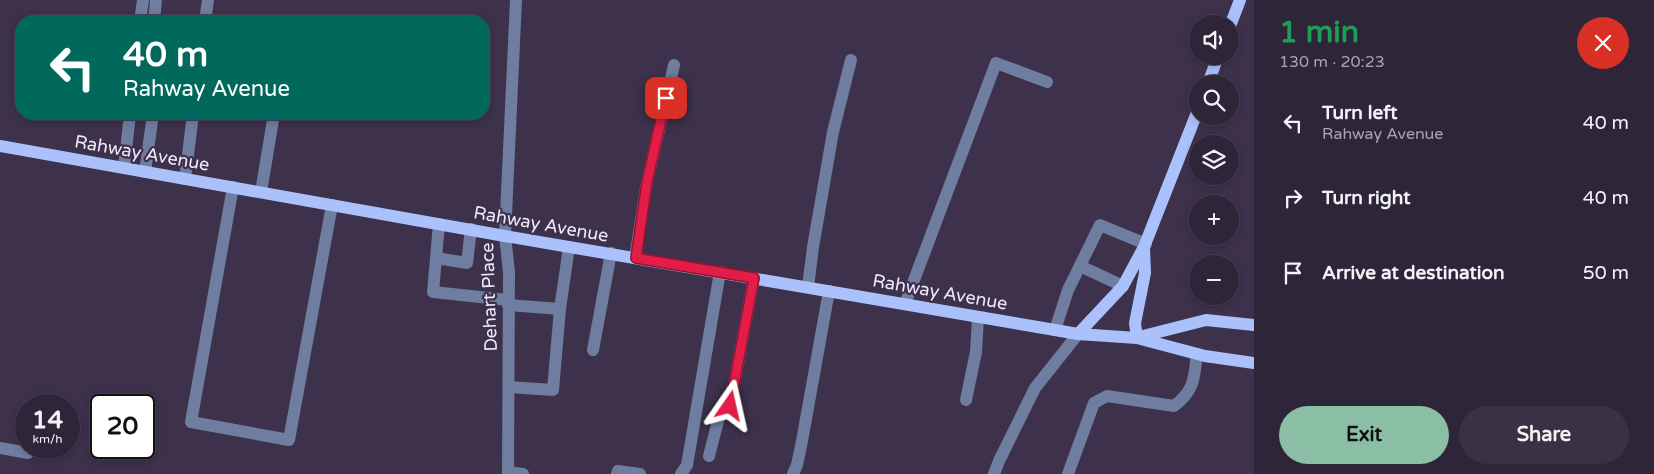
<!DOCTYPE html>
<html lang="en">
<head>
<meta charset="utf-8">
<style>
	body { margin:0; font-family:"Varela Round",sans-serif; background:#3a3144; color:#f1f3f6; height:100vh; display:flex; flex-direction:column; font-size:19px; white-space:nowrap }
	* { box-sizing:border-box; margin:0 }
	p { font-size:16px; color:#a7a5ae }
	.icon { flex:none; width:28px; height:28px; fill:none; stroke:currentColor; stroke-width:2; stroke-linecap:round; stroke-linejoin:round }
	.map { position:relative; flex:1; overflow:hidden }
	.sheet { display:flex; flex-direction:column; background:#2e2539; width:400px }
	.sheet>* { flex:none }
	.banner { position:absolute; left:15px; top:15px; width:475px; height:105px; border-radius:20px; box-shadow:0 2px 8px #0003,0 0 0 1px #494253; background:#00695c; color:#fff; overflow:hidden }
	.tools { position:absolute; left:1189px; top:15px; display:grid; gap:10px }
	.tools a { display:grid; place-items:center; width:50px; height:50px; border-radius:50%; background:#2e2539; box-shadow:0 2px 8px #0003,0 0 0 1px #494253; font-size:25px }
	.speed { position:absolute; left:15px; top:394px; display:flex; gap:10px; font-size:25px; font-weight:700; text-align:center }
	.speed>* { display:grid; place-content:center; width:65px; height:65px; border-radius:50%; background:#2e2539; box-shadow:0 2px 8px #0003,0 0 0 1px #494253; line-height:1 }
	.speed small { font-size:12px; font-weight:400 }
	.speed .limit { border:2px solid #111; border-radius:8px; background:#fff; color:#111 }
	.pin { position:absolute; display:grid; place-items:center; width:42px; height:42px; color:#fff; margin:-21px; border-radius:10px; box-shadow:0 2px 8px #0006 }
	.me { position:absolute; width:55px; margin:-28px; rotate:11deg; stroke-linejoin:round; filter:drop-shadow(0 0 4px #0008) }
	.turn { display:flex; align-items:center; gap:18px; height:105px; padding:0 25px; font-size:22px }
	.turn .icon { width:65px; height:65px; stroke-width:2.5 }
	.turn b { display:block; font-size:35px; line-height:42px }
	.round { display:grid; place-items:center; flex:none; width:52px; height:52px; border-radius:26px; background:#3a3144 }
	.head { display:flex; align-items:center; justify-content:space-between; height:85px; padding:0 25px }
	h1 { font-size:30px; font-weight:700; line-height:38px; color:#1e9e55 }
	.action { display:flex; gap:10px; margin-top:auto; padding:10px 25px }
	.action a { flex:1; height:58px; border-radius:30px; background:#8abfa5; color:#111; font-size:20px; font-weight:700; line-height:58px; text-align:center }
	.action a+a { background:#3a3144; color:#f1f3f6 }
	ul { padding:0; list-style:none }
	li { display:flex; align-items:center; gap:15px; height:75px; padding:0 25px }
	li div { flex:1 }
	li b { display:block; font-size:19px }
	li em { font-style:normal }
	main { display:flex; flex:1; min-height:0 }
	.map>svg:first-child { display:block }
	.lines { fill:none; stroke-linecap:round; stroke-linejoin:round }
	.minor { stroke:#6f7da1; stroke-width:12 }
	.major { stroke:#abc1fc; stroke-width:12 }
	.route-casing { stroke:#92132f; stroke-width:12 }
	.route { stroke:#e11d48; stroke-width:9 }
	.labels { text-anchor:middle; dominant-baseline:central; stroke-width:4.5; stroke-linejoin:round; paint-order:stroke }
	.street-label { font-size:18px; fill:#f0e9fa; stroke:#3d314c }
</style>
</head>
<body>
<main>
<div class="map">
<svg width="1254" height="474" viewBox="0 0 1254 474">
	<rect width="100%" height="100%" fill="#3d314c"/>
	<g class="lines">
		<g class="minor">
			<path d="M 140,21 L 143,0"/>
			<path d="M 154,21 L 156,0"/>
			<path d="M 205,21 L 208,0"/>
			<path d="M 124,168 L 130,114"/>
			<path d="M 145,172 L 153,114"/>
			<path d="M 185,179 L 193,114"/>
			<path d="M 233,187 L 191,422 L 289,440 L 332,205"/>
			<path d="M 261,192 L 274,114"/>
			<path d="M 439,224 L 433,292 L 508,300"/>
			<path d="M 436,258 L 467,263 L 471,229"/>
			<path d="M 635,258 L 647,182 L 674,65"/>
			<path d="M 1080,266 L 1123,286"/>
			<path d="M 808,287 L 813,247 L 833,132 L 851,60"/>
			<path d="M 905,304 L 996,63 L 1047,82"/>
			<path d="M 508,305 L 560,309"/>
			<path d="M 1055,330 L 1068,290 L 1100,225 L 1146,244"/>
			<path d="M 593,350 L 611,253"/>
			<path d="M 509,387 L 553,390 L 560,309 L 569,247"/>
			<path d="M 966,400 L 976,352 L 978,317"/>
			<path d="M 0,448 L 28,453"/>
			<path d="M 709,456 L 719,417 L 730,406 L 754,278"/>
			<path d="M 508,472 L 523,474"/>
			<path d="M 508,474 L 509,272 L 505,236 L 516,0"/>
			<path d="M 617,474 L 618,471 L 640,474"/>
			<path d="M 681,474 L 687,465 L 720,272"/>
			<path d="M 793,474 L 797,465 L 802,441 L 829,291"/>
			<path d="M 994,474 L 999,461 L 1035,388 L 1078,334"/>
			<path d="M 1068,474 L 1094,403 L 1107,396 L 1174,406 C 1195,390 1194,378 1197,354"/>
		</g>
		<g class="major">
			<path d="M 1230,26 L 1240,0"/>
			<path d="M 1208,84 L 1218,56"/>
			<path d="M 0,146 L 505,236 L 1055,330 L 1078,334 L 1137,338 L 1205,356 L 1254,363"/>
			<path d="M 1078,334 L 1123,286 L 1144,247 L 1198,110"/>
			<path d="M 1139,337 L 1206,320 L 1254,325"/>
			<path d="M 1137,338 L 1135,323 L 1145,273 L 1144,249"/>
		</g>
	</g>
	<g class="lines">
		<defs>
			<path id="route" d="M 666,98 L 647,182 L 636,258 L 754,278 L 730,406"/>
		</defs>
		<use href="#route" class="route-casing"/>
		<use href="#route" class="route"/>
	</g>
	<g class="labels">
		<g class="street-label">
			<text transform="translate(142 153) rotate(10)">Rahway Avenue</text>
			<text transform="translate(541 224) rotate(10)">Rahway Avenue</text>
			<text transform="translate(940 292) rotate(10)">Rahway Avenue</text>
			<text transform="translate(489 297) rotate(-92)">Dehart Place</text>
		</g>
	</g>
</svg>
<div class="tools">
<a><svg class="icon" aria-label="sound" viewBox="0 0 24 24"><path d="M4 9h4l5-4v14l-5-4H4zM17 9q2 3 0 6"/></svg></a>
<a><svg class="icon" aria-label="search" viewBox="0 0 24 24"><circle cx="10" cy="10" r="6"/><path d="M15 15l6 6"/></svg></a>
<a><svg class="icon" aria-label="layers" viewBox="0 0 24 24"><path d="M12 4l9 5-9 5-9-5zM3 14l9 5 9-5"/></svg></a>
<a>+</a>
<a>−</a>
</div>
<div class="speed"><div>14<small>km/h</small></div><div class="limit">20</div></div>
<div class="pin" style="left:666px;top:98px;background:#d93025"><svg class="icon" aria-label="arrive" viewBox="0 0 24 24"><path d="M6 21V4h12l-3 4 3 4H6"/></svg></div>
<svg class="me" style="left:730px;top:406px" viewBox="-20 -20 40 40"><path d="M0-17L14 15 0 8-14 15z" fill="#e11d48" stroke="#fff" stroke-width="4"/></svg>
<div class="banner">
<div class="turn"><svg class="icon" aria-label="left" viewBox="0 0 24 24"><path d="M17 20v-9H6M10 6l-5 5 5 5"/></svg><div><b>40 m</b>Rahway Avenue</div></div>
</div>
</div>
<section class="sheet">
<div class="head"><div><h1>1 min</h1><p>130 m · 20:23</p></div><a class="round" style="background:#d93025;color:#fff"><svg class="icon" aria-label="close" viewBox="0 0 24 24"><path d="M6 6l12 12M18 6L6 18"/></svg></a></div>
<ul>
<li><svg class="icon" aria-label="left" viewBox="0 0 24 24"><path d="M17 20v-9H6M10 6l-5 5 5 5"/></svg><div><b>Turn left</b><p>Rahway Avenue</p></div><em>40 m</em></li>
<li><svg class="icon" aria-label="right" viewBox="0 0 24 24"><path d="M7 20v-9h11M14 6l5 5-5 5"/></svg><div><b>Turn right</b></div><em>40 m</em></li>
<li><svg class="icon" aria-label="arrive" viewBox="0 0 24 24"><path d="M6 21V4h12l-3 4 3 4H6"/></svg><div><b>Arrive at destination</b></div><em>50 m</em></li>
</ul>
<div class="action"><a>Exit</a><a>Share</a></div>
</section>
</main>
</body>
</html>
